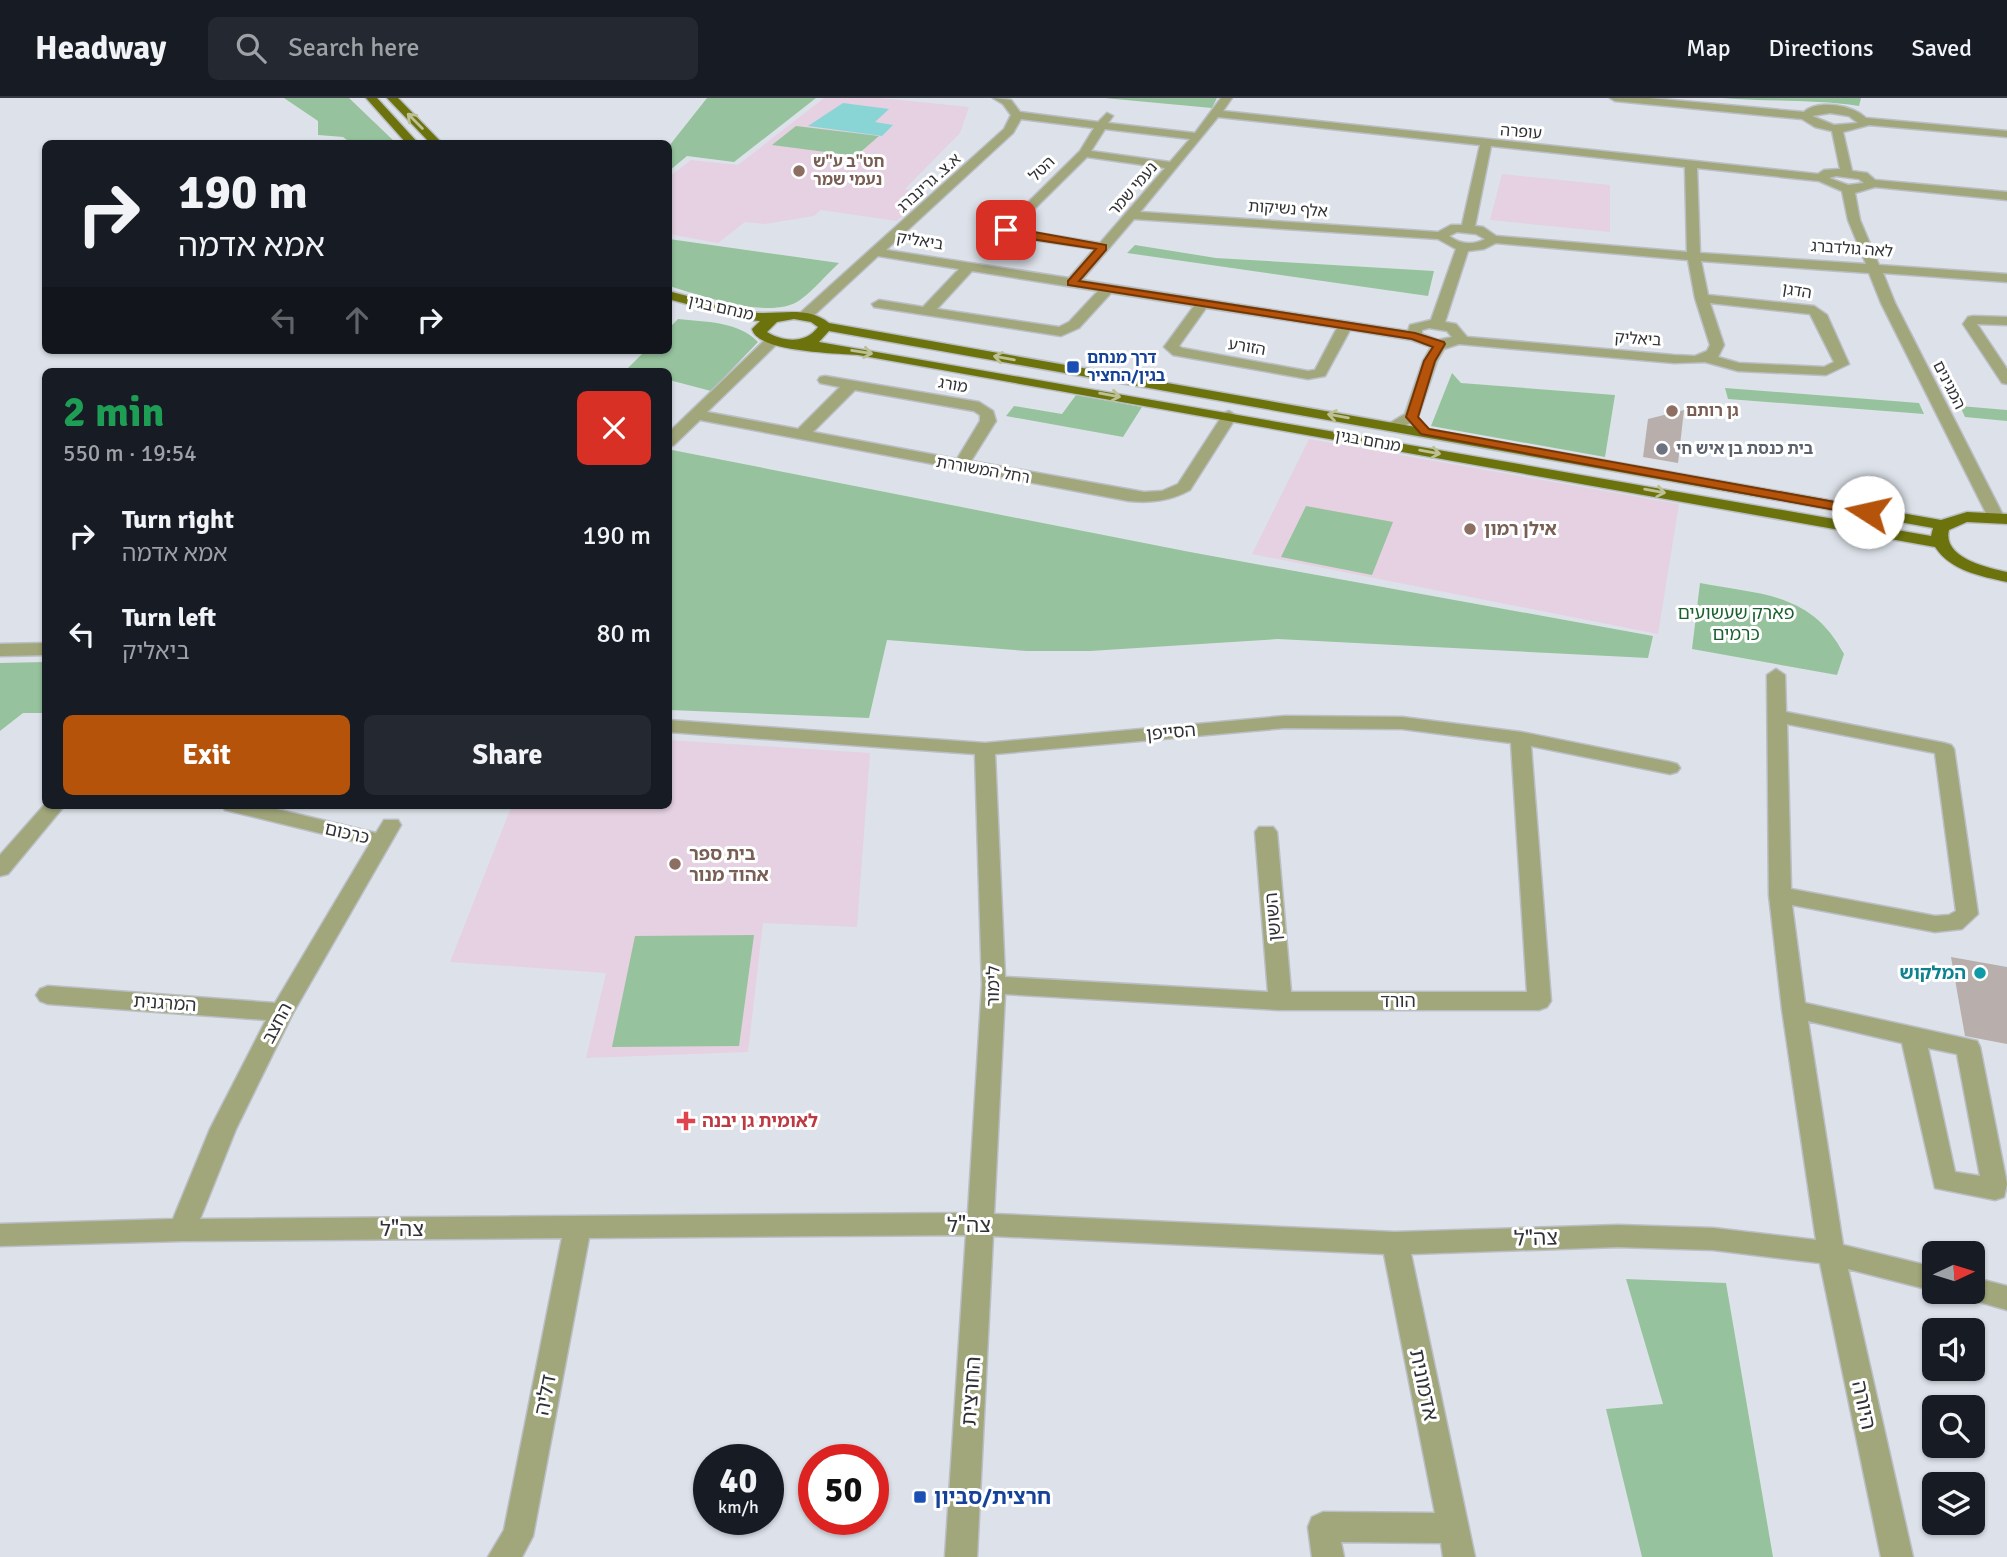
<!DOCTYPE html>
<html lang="en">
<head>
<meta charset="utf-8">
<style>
	body { margin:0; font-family:Signika,"Noto Sans Hebrew",sans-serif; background:#242831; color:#f1f3f6; height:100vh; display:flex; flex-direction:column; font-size:26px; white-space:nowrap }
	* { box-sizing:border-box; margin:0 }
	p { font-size:23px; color:#9ea1a6 }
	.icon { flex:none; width:38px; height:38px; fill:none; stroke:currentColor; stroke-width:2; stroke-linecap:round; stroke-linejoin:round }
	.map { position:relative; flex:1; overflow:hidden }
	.details { position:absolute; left:42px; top:270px; width:630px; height:441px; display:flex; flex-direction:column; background:#171b24; border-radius:10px; box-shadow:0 2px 5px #0004 }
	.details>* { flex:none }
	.hud { position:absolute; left:42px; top:42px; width:630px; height:214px; border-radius:10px; box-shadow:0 2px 5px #0004; background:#171b24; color:#f1f3f6; overflow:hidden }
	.needle { width:46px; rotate:86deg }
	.buttons { position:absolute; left:1922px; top:1143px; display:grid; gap:14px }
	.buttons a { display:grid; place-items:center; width:63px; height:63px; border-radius:10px; background:#171b24; box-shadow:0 2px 5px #0004; font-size:35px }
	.speed { position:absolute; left:693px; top:1346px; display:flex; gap:14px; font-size:35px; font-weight:700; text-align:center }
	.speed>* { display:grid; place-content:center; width:91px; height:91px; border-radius:50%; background:#171b24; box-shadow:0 2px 5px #0004; line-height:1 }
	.speed small { font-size:18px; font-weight:400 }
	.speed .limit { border:10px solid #d22; background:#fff; color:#111 }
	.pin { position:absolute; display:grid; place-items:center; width:60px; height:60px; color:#fff; margin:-30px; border-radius:14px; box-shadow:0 4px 10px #0006 }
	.me { position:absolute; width:77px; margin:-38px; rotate:280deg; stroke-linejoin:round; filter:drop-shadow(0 0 5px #0008) }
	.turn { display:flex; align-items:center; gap:24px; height:147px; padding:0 21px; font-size:32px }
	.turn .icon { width:91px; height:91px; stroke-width:2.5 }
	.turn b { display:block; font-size:49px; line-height:60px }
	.lanes { display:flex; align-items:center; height:66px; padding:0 21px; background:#0003; justify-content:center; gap:35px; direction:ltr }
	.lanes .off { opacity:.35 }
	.round { display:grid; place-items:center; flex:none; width:74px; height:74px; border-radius:10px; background:#242831 }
	.head { display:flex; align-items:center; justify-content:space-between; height:119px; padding:0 21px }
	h1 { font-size:42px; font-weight:800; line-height:52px; color:#1e9e55 }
	.button { display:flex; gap:14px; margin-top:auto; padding:14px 21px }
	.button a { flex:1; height:80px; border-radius:10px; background:#b45309; color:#fff; font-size:28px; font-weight:800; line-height:80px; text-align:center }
	.button a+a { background:#242831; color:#f1f3f6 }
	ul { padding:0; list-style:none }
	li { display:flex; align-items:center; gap:21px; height:98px; padding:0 21px }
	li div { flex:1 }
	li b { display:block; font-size:26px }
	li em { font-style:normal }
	header { display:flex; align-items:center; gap:42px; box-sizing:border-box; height:98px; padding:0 35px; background:#171b24; border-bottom:2px solid #363941 }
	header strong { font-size:33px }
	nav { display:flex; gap:38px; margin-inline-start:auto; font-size:24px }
	.search { width:490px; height:63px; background:#242831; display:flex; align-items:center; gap:18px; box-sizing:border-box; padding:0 24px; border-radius:10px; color:#9ea1a6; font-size:26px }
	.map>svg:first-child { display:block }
	.education { fill:#e5d1e1 }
	.green { fill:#96c39d }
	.water { fill:#89d5d6 }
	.building { fill:#b8aeac }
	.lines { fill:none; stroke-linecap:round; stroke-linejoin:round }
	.minor-casing { stroke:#babfc6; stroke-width:3 }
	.major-casing { stroke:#babfc6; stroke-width:3 }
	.minor { fill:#a1a67b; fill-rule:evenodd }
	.major { fill:#6c730d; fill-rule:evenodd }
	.oneway { stroke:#bdc092 }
	.route { fill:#b45309; stroke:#753606; stroke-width:2 }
	.education-dot { fill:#8d6e63; stroke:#fff; stroke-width:2.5 }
	.transit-dot { fill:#1a4fb4; stroke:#fff; stroke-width:2.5 }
	.worship-dot { fill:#6b7280; stroke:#fff; stroke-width:2.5 }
	.culture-dot { fill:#0f9aa8; stroke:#fff; stroke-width:2.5 }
	.health-dot { fill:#e0444e; stroke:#fff; stroke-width:2.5 }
	.labels { text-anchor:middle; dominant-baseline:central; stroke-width:6; stroke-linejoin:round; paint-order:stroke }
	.far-street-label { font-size:16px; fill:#303235; stroke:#fff }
	.far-education-label { font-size:16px; font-weight:bold; fill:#785e54; stroke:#fff; text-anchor:start }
	.far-transit-label { font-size:16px; font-weight:bold; fill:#164399; stroke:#fff; text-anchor:start }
	.far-worship-label { font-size:16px; font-weight:bold; fill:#5b616d; stroke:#fff; text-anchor:start }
	.education-label { font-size:18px; font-weight:bold; fill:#785e54; stroke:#fff; text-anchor:start }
	.park-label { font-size:18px; fill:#1b612f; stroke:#fff }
	.street-label { font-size:18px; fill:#303235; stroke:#fff }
	.culture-label { font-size:18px; font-weight:bold; fill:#0d838f; stroke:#fff; text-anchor:end }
	.health-label { font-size:18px; font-weight:bold; fill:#be3a42; stroke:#fff; text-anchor:start }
	.near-street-label { font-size:21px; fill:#303235; stroke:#fff }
	.near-transit-label { font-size:21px; font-weight:bold; fill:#164399; stroke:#fff; text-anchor:start }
</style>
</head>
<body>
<header>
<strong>Headway</strong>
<div class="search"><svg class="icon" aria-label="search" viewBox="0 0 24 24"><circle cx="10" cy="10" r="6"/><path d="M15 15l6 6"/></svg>Search here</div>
<nav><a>Map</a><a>Directions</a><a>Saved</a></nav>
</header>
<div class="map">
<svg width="2007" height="1459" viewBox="0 0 2007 1459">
	<rect width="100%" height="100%" fill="#dde2ea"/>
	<g class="education">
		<path d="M 824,0 L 880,0 L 969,9 L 960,35 L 905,91 L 929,95 L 897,123 L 821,112 L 814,118 L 765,126 L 745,124 L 718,145 L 669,136 L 669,79 L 691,62 L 738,67 Z"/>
		<path d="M 1502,76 L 1610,87 L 1610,134 L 1490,122 Z"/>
		<path d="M 1309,341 L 1679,406 L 1658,536 L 1252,456 Z"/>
		<path d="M 669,642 L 870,655 L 857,829 L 763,825 L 748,954 L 586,960 L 606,875 L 450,864 L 512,707 L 668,707 Z"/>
	</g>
	<g class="green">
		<path d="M 284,0 L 349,0 L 396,45 L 351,45 L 343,39 L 318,37 L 318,23 Z"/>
		<path d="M 707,0 L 816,0 L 734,64 L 687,58 L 669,73 L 669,48 Z"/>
		<path d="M 1104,0 L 1217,0 L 1212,10 Z"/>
		<path d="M 1722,0 L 1861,0 L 1859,8 C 1814,1 1767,4 1722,0 Z"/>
		<path d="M 796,28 L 879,38 L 856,58 L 772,47 Z"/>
		<path d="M 669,141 L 839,165 C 826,177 814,192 800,202 C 771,223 700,197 669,188 Z"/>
		<path d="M 1135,147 L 1216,160 L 1434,173 L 1428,198 L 1127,155 Z"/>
		<path d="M 678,221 C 705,224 738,223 758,244 L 711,293 L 669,282 L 668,273 L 625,273 L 646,252 L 668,252 L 669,230 Z"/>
		<path d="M 1452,275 L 1461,285 L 1615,297 L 1605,359 L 1431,328 Z"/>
		<path d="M 1725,290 L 1919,305 L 1924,316 L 1728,301 Z"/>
		<path d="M 1076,297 L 1142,309 L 1123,339 L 1006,318 L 1014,308 L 1062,316 Z"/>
		<path d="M 1960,308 L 2007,312 L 2007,323 L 1965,319 Z"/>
		<path d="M 672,352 L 1190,454 L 1653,538 L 1648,560 L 1278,541 L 1090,553 L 1027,553 L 887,542 L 869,620 L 669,612 L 668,355 Z"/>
		<path d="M 1306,408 L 1393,424 L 1372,477 L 1281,459 Z"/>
		<path d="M 1700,485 C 1762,497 1811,494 1844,556 L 1837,577 L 1692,551 Z"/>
		<path d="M 45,564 L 45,615 L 23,615 L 0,633 L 0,565 Z"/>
		<path d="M 754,837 L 739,948 L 612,949 L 635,838 Z"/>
		<path d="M 1626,1181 L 1726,1185 L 1773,1459 L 1642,1459 L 1606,1311 L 1663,1306 Z"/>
	</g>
	<path class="water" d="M 843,5 L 889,11 L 875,24 L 893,27 L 882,38 L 808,28 Z"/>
	<g class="building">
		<path d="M 1684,312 L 1678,365 L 1643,359 L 1648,321 Z"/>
		<path d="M 1951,859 L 2007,869 L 2007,946 L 1965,938 Z"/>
	</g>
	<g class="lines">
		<defs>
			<g id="minor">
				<path d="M 993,0 L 1011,2 L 1020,14 L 1098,24 L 1107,15 L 1113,18 L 1108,25 L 1195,35 L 1221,0 L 1232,0 L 1223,13 L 1818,76 L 1824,72 L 1840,71 L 1832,33 L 1815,29 L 1802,21 L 1615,3 L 1610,0 L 1649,0 L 1804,14 C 1817,1 1853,7 1866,20 L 2007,33 L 2007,39 L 1869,27 L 1843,34 L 1852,73 L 1867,75 L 1875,82 L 2007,94 L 2007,102 L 1875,89 L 1855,95 L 1860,122 L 1879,167 L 2007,176 L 2007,184 L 1883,175 L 1895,205 L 2004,419 L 1996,424 L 1988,419 L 1881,205 L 1869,175 L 1701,163 L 1708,197 L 1814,208 L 1827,217 L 1849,266 L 1826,277 L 1738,273 L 1705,264 L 1674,265 L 1459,246 L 1444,251 L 1437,263 L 1417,322 L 1393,333 L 1385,328 L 1405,316 L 1423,263 L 1431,249 L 1411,242 L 1350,232 L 1325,278 L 1308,281 L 1173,257 L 1164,249 L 1194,208 L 1111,195 L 1079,230 L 1061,238 L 874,209 L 872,206 L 879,202 L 923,209 L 959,171 L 878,158 L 810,221 L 800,221 L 800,215 L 1004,31 L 1011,17 L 1003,6 ZM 1830,15 L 1849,18 L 1858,25 L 1834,27 L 1812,18 ZM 1218,19 L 1480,47 L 1462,127 L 1451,127 L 1438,134 L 1140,114 ZM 1021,21 L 1094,30 L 1080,53 L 1000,132 L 1012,139 L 1094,151 L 1069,180 L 886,152 L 1013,35 ZM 1105,31 L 1190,41 L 1170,64 L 1091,53 ZM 1491,48 L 1685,69 L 1687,154 L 1496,138 L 1483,129 L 1475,128 ZM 1087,59 L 1165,70 L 1100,145 L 1014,131 ZM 1697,70 L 1819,83 L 1842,93 L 1848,122 L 1866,166 L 1700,155 ZM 1836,78 L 1859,81 L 1864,85 L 1848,87 L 1829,80 ZM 1134,121 L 1438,141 L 1456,151 L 1431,222 L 1410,227 L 1408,233 L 1082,182 ZM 1457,134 L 1476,136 L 1485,141 C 1472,148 1460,146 1449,138 ZM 1496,145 L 1688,162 L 1695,200 L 1710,247 L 1707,253 L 1695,258 L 1674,257 L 1467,239 L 1456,226 L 1445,224 L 1468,153 L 1484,151 ZM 972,173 L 1098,193 L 1069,224 L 1059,229 L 937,211 ZM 1710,205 L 1810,216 L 1834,264 L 1824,269 L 1739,265 L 1718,259 L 1724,247 ZM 1206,210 L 1337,230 L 1315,272 L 1308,273 L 1182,250 L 1179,248 ZM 1429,230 L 1447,233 L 1452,239 L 1438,242 L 1422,236 L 1422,232 Z"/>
				<path d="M 1973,218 L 2007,219 L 2007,227 L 1977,226 L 2007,271 L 2007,286 L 2002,285 L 1963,226 L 1968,219 Z"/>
				<path d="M 772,239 L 777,240 L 777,246 L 707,314 L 798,331 L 840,289 L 820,285 L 818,282 L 820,279 L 825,278 L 979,304 L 993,313 L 996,323 L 971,363 L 1144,394 L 1162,393 L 1178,386 L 1224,315 L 1229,313 L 1237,318 L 1190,392 C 1170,403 1151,405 1129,403 L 700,322 L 674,347 L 668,349 L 668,335 L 767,240 ZM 855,292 L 974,313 L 980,317 L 980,323 L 957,361 L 813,334 Z"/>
				<path d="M 46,545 L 46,557 L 0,558 L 0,546 Z"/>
				<path d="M 1776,571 L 1785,577 L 1786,614 L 1944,645 L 1951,647 L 1954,651 L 1978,816 L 1962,831 L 1935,834 L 1792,807 L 1805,905 L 1977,943 L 1980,949 L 2007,1086 L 2004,1099 L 1995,1102 L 1935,1090 L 1902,945 L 1808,923 L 1843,1147 L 1934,1169 L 1934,1193 L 1848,1171 L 1913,1459 L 1881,1459 L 1820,1165 L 1713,1152 L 1618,1149 L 1411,1156 L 1475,1459 L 1443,1459 L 1441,1445 L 1341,1444 L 1344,1459 L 1312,1459 L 1308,1429 L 1312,1419 L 1323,1414 L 1435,1415 L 1384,1156 L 993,1138 L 977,1459 L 945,1459 L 966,1137 L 589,1140 L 533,1438 L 522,1459 L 488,1459 L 504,1432 L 562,1140 L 182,1143 L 0,1148 L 0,1126 L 173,1121 L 210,1031 L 266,922 L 48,906 L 40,903 L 36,897 L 40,891 L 48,888 L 275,905 L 369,747 L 225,712 L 222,707 L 260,707 L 376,735 L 384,722 L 398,722 L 401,727 L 293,915 L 236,1031 L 200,1121 L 968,1115 L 982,887 L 975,656 L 668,634 L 668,622 L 985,645 L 1285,618 L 1402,619 L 1521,634 L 1670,664 L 1677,666 L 1680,670 L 1677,674 L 1670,676 L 1531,648 L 1551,903 L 1547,909 L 1539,912 L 1280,912 L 1005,896 L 994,1116 L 1395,1134 L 1618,1127 L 1713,1130 L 1816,1142 L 1782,911 L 1769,797 L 1767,577 ZM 1787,626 L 1935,655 L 1956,813 L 1949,817 L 1935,818 L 1791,791 ZM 1285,630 L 1402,631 L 1511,645 L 1527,894 L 1291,894 L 1277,734 L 1273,729 L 1259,729 L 1255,734 L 1268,894 L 1005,879 L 995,656 ZM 1928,950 L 1957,956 L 1980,1078 L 1955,1074 Z"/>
				<path d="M 46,705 L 46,707 L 65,707 L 8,776 L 0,778 L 0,757 Z"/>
				<path d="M 1972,1179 L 2007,1188 L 2007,1212 L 1962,1199 L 1959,1194 L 1972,1194 Z"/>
			</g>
			<g id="major">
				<path d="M 366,0 L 377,0 L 419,46 L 407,46 Z"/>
				<path d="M 387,0 L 398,0 L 443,46 L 431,46 Z"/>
				<path d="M 668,193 C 694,199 718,208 744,213 C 773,220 804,205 829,225 L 1941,422 L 1967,414 L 2007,416 L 2007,426 L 1967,424 L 1949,432 C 1942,460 1988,470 2007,474 L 2007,484 C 1980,478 1951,473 1935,449 L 858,257 C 836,255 757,254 752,231 L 760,223 L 746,222 L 668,201 ZM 794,221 L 811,224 L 818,229 C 806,246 783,244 767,234 L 777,224 ZM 829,233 L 1933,430 L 1931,438 L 819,244 Z"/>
			</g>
		</defs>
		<use href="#minor" class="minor-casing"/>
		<use href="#major" class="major-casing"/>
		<use href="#minor" class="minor"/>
		<use href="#major" class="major"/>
	</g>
	<defs><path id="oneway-shaft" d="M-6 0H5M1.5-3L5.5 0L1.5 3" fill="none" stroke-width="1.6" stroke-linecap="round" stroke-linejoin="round" transform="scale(1.75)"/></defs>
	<g class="oneway">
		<use href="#oneway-shaft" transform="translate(415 23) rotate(-135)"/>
		<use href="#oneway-shaft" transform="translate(862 254) rotate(9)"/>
		<use href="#oneway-shaft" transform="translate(1004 260) rotate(-170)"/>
		<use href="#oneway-shaft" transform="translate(1110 297) rotate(10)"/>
		<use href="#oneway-shaft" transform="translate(1338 318) rotate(-170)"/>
		<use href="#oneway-shaft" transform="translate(1430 354) rotate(10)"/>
		<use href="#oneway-shaft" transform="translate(1655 393) rotate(10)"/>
	</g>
	<path class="route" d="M 1006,129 L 1106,147 L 1106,152 L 1079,183 L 1415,235 L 1444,244 L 1445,246 L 1435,263 L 1418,319 L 1429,331 L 1868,410 L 1874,414 L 1868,418 L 1421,336 L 1406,319 L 1424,263 L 1433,249 L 1412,241 L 1068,187 L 1068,183 L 1096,151 L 1012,138 L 1002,132 Z"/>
	<g class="education-dot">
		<circle cx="799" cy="73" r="7"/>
		<circle cx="1672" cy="313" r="7"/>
		<circle cx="1470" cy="431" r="7"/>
		<circle cx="675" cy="766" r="7"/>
	</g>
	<g class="transit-dot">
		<rect x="1066" y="262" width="14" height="14" rx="3.5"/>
		<rect x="913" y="1392" width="14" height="14" rx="3.5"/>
	</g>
	<circle class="worship-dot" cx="1662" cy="351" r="7"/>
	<circle class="culture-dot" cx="1980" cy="875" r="7"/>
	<path class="health-dot" d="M682.5 1012.5h7v7h7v7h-7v7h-7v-7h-7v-7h7z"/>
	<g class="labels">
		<g class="far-street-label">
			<text transform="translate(1521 34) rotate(5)">עופרה</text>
			<text transform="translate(1042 71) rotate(-44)">הטל</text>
			<text transform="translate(929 85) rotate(-42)">א.צ. גרינברג</text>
			<text transform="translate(1133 91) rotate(-49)">נעמי שמר</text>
			<text transform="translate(1288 111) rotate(4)">אלף נשיקות</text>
			<text transform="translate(920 143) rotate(9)">ביאליק</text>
			<text transform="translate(1852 151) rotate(4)">לאה גולדברג</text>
			<text transform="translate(1797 193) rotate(9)">הדגן</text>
			<text transform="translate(721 210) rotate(13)">מנחם בגין</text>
			<text transform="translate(1638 241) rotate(4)">ביאליק</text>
			<text transform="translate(1247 249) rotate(10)">הזורע</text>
			<text transform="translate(953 287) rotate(10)">מורג</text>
			<text transform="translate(1949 287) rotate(63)">המגינים</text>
			<text transform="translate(1368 343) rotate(10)">מנחם בגין</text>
			<text transform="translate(983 372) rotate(10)">רחל המשוררת</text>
		</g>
		<g class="far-education-label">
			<text x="813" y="64">חט"ב ע"ש<tspan x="813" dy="18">נעמי שמר</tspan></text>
			<text x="1686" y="313">גן רותם</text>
		</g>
		<g class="far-transit-label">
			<text x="1087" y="260">דרך מנחם<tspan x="1087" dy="18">בגין/החציר</tspan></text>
		</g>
		<g class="far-worship-label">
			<text x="1676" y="351">בית כנסת בן איש חי</text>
		</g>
		<g class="education-label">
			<text x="1484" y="431">אילן רמון</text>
			<text x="689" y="756">בית ספר<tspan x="689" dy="21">אהוד מנור</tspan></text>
		</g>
		<g class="park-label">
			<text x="1736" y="515">פארק שעשועים<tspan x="1736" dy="21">כרמים</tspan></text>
		</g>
		<g class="street-label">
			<text transform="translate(1171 634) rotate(-5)">הסייפן</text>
			<text transform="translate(347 735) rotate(13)">כרכום</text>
			<text transform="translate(1273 819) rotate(-95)">השושן</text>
			<text transform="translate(993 888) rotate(-89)">לימור</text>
			<text x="1398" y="903">הורד</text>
			<text transform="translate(165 905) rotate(4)">המרגנית</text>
			<text transform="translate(277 925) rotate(-62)">החצב</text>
		</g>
		<g class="culture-label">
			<text x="1966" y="875">המלקוש</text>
		</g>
		<g class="health-label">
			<text x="702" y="1023">לאומית גן יבנה</text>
		</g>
		<g class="near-street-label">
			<text x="969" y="1127">צה"ל</text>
			<text x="402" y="1131">צה"ל</text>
			<text transform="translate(1536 1140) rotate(-2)">צה"ל</text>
			<text transform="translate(1424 1287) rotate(78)">אדמונית</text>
			<text transform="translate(971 1293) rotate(-86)">החרצית</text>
			<text transform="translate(545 1297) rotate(-79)">דליה</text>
			<text transform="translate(1864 1307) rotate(78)">היורה</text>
		</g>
		<g class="near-transit-label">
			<text x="934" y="1399">חרצית/סביון</text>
		</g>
	</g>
</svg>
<div class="buttons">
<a><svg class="needle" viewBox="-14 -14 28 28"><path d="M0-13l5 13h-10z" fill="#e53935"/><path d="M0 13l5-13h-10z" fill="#9ea1a6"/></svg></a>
<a><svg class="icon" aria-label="sound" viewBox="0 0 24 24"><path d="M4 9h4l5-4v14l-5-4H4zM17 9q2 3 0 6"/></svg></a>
<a><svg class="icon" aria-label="search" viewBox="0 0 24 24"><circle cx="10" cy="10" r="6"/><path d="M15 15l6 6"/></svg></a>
<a><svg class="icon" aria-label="layers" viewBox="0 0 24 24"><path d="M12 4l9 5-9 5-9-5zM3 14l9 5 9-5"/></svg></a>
</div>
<div class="speed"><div>40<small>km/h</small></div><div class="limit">50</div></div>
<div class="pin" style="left:1006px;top:132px;background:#d93025"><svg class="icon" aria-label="arrive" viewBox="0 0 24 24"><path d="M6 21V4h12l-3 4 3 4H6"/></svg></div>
<svg class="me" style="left:1868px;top:414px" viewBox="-20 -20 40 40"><circle r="19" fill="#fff"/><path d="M0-13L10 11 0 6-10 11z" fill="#b45309"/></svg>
<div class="hud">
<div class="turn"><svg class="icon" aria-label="right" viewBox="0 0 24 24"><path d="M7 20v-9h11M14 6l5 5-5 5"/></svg><div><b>190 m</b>אמא אדמה</div></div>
<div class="lanes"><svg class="icon off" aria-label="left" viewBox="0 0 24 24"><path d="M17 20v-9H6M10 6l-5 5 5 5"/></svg><svg class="icon off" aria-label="ahead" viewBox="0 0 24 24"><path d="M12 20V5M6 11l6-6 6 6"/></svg><svg class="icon" aria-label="right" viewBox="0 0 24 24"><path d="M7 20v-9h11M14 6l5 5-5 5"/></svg></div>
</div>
<section class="details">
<div class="head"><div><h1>2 min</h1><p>550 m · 19:54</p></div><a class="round" style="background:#d93025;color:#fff"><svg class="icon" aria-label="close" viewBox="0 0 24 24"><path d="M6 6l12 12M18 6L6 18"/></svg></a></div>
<ul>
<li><svg class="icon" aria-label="right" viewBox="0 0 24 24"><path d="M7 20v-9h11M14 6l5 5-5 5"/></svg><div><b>Turn right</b><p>אמא אדמה</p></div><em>190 m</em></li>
<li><svg class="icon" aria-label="left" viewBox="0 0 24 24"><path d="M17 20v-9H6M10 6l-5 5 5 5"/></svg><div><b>Turn left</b><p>ביאליק</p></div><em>80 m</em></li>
</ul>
<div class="button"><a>Exit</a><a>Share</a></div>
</section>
</div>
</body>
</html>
